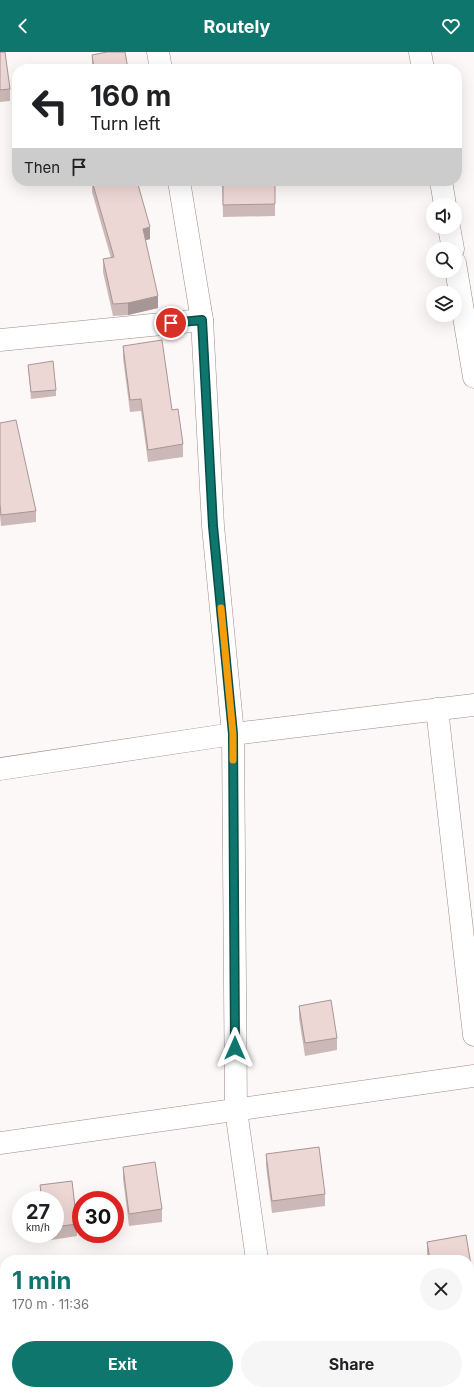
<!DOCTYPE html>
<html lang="en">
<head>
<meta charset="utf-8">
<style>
	body { margin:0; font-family:Inter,sans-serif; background:#f6f6f6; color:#202124; height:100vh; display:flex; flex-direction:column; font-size:15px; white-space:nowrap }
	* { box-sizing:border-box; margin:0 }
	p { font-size:13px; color:#757577 }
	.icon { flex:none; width:22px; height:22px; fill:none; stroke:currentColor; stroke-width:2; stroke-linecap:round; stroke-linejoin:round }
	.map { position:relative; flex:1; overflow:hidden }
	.sheet { position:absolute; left:0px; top:1203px; width:474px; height:140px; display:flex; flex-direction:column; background:#fff; border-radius:16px 16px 0 0; box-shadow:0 4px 16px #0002 }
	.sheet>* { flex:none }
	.hud { position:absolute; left:12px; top:12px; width:450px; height:122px; border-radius:16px; box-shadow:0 4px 16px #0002; background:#fff; color:#202124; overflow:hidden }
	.fabs { position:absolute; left:426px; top:146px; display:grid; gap:8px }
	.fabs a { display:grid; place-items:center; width:36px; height:36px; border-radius:50%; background:#fff; box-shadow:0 4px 16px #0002; font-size:20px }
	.speed { position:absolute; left:12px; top:1139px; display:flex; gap:8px; font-size:20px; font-weight:700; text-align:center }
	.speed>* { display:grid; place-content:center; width:52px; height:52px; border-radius:50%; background:#fff; box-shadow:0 4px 16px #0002; line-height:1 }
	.speed small { font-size:10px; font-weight:400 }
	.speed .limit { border:6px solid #d22; background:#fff; color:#111 }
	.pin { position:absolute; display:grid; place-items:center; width:34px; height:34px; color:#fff; margin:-17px; border:2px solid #fff; border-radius:50%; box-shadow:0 1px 4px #0007 }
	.me { position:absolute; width:44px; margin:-22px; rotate:0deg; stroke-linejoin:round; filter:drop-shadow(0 0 3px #0008) }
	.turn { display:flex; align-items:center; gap:14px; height:84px; padding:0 12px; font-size:18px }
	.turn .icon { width:52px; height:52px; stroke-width:2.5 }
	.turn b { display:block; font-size:28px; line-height:34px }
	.then { display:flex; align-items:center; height:38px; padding:0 12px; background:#0003; gap:8px; font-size:15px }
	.round { display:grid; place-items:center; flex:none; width:42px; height:42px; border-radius:21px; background:#f6f6f6 }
	.overview { display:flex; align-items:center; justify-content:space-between; height:68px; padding:0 12px }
	h1 { font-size:24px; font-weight:700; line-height:30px; color:#0f766e }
	.cta { display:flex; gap:8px; margin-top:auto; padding:8px 12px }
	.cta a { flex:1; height:46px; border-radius:24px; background:#0f766e; color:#fff; font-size:16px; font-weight:700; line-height:46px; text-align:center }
	.cta a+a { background:#f6f6f6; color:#202124 }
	header { display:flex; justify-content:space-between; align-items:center; height:52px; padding:0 12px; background:#0f766e; color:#fff; font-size:18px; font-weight:700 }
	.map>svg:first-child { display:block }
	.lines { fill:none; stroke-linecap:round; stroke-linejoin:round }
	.minor-casing { stroke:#9f8b88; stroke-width:23 }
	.minor { stroke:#fff; stroke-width:22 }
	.wall { fill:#ccb9b7 }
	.shaded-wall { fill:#a69695 }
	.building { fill:#edd7d5; stroke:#a69695 }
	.route-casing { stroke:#0a4d48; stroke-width:10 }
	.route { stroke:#0f766e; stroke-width:7 }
	.slow { stroke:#f59e0b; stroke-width:7 }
</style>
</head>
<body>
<header><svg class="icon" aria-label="back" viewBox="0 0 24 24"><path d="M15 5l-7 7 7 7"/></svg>Routely<svg class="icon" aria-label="heart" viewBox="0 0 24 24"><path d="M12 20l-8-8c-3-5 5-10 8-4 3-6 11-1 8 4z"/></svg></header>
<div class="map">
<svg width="474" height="1343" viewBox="0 0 474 1343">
	<rect width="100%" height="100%" fill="#fcf8f7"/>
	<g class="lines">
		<defs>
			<g id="minor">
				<path d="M 158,0 L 161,17"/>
				<path d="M 420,0 L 423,17"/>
				<path d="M 179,129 L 202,268 L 213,474 L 233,682 L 236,1058 L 257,1208"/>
				<path d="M 441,129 L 445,153"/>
				<path d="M 449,175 L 453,197"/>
				<path d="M 455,211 L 474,325"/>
				<path d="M 0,288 L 202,268"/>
				<path d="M 437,657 L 474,983"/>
				<path d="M 0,717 L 233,682 L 474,653"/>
				<path d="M 0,1091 L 474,1024"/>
				<path d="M 0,1278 L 5,1320"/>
				<path d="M 7,1338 L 8,1343"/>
				<path d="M 276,1338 L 277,1343"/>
			</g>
		</defs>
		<use href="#minor" class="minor-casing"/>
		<use href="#minor" class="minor"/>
	</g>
	<g class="wall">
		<path d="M 0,0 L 10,37 L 10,49 L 0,50 Z"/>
		<path d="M 92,3 L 128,17 L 92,17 Z"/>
		<path d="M 92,129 L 137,129 L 150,187 L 145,188 L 158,256 L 128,263 L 113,264 L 103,220 L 103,207 L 111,206 L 92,140 Z"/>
		<path d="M 222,129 L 275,129 L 275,164 L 223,165 Z"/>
		<path d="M 123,294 L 172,358 L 183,392 L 183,405 L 148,410 L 141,359 L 130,360 L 123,306 Z"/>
		<path d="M 28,313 L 56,338 L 56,344 L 31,347 Z"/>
		<path d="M 0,371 L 36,459 L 36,470 L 1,474 L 0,463 Z"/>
		<path d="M 299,954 L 337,986 L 337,998 L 305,1004 L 299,966 Z"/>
		<path d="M 266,1102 L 325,1142 L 325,1154 L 272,1161 L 266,1114 Z"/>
		<path d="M 123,1115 L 162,1157 L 162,1170 L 129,1174 L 123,1127 Z"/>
		<path d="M 72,1129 L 77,1172 L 77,1184 L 45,1189 L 44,1182 L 55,1182 L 55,1148 L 40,1148 L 40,1133 Z"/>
		<path d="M 466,1183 L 474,1231 L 474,1245 L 469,1246 L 469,1208 L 428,1208 L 427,1202 L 427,1190 Z"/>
	</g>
	<g class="shaded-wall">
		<path d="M 150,175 L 150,187 L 143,189 L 143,177 Z"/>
		<path d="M 158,244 L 158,256 L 128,263 L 128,251 Z"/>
		<path d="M 474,1318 L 474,1325 L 469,1327 L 469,1320 Z"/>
	</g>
	<g class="building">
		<path d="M 0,0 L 5,0 L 10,37 L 0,38 Z"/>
		<path d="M 107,0 L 125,0 L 128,17 L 94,17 L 92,3 Z"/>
		<path d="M 92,129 L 137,129 L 150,175 L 143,177 L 158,244 L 128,251 L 113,252 L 103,207 L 114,205 Z"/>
		<path d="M 223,129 L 275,129 L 275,152 L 223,153 Z"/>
		<path d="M 162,288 L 172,358 L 178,357 L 183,392 L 148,398 L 141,347 L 130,348 L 123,294 Z"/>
		<path d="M 53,309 L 56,338 L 31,340 L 28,313 Z"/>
		<path d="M 16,368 L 36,459 L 1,463 L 0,452 L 0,371 Z"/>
		<path d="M 331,948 L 337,986 L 305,991 L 299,954 Z"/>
		<path d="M 319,1095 L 325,1142 L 272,1149 L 266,1102 Z"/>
		<path d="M 155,1110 L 162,1157 L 129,1162 L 123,1115 Z"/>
		<path d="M 72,1129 L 77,1172 L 55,1175 L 55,1148 L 42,1148 L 40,1133 Z"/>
		<path d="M 466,1183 L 474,1231 L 474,1233 L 469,1234 L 469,1208 L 430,1208 L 427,1190 Z"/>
		<path d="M 474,1294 L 474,1318 L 469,1320 L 469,1296 Z"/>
		<path d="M 190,1338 L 209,1338 L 210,1343 L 170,1343 L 170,1342 Z"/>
		<rect x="310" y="1338" width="29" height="5"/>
	</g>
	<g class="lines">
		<defs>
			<path id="route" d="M 171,271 L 202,268 L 213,474 L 233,682 L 235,996"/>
		</defs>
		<use href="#route" class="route-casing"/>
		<use href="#route" class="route"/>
		<path class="slow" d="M 221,556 L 233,682 L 233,708"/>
	</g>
</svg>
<div class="fabs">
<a><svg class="icon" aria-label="sound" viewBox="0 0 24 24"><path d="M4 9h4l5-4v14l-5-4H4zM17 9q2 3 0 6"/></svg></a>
<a><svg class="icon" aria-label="search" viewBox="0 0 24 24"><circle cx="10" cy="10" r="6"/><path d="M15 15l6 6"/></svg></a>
<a><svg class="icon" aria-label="layers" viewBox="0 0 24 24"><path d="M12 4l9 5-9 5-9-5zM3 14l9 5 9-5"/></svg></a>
</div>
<div class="speed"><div>27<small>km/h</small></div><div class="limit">30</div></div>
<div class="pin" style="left:171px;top:271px;background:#d93025"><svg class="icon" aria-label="arrive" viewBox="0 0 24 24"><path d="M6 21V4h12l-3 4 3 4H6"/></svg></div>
<svg class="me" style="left:235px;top:996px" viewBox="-20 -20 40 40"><path d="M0-17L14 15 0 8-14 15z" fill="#0f766e" stroke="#fff" stroke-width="4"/></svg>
<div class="hud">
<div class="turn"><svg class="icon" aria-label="left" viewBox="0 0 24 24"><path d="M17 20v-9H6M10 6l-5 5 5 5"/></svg><div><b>160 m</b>Turn left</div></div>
<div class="then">Then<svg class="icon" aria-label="arrive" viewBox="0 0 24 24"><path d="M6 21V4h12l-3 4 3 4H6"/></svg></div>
</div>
<section class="sheet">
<div class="overview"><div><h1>1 min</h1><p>170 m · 11:36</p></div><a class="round"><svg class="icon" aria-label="close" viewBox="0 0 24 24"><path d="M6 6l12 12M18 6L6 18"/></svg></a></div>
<div class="cta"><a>Exit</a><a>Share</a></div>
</section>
</div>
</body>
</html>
